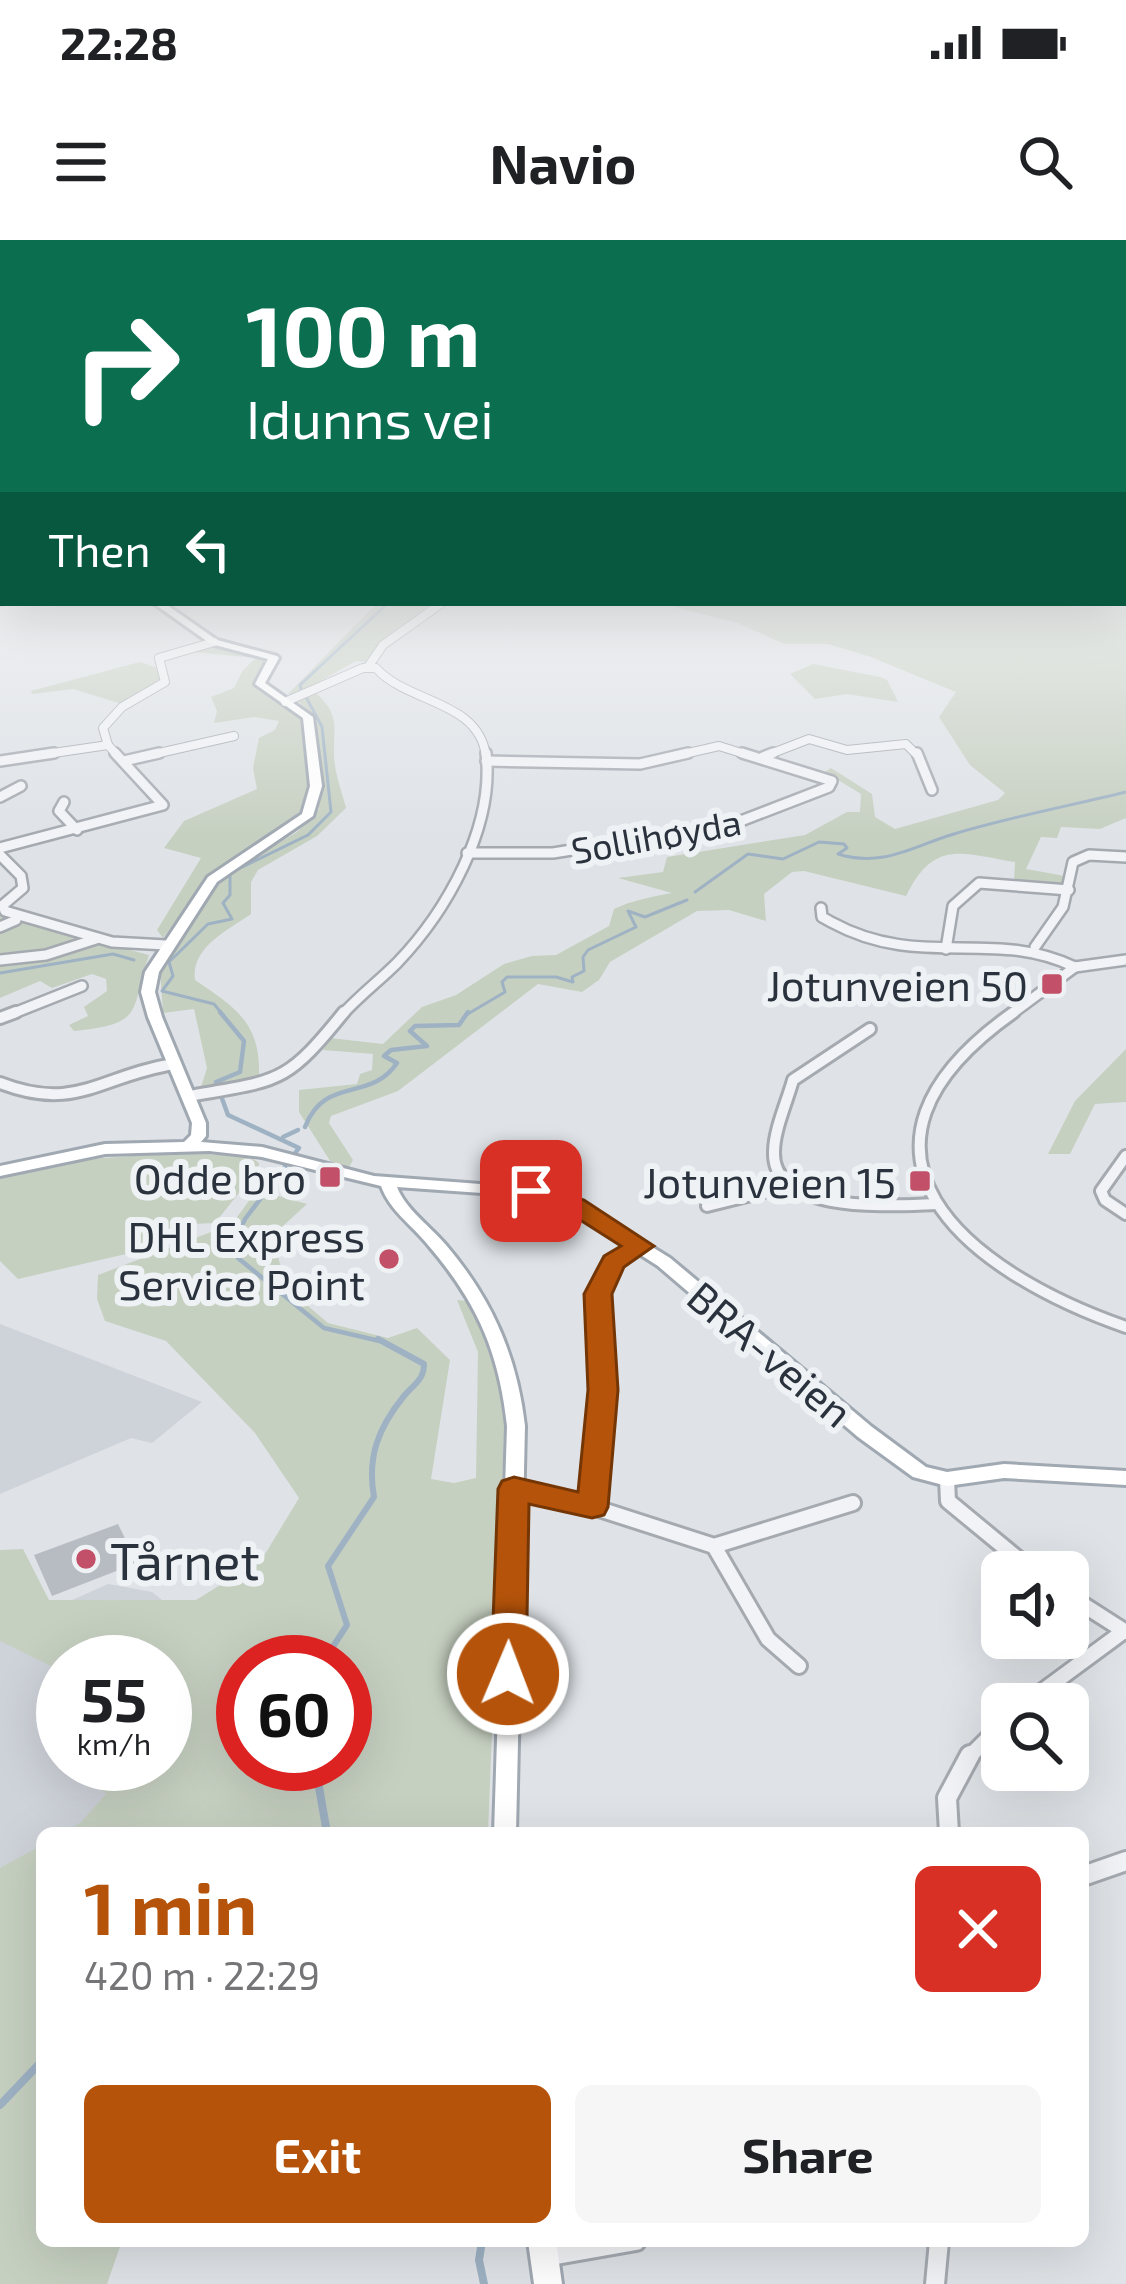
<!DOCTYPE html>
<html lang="en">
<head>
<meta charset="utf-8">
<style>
	body { margin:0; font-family:"Exo 2",sans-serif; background:#f6f6f6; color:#202124; height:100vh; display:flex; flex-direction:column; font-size:45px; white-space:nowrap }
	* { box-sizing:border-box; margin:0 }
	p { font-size:39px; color:#757577 }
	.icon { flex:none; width:66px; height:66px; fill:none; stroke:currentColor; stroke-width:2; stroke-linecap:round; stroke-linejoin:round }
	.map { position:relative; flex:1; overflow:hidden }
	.sheet { position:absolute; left:36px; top:1587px; width:1053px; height:420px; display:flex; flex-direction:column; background:#fff; border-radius:18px; box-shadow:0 12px 48px #0002 }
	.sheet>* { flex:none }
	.top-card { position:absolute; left:0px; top:0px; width:1128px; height:366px; box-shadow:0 12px 48px #0002; background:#0b6e4f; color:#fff; overflow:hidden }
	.buttons { position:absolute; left:981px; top:1311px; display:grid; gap:24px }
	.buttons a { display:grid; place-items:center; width:108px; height:108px; border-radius:18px; background:#fff; box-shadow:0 12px 48px #0002; font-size:60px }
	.speed { position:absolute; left:36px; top:1395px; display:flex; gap:24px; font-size:60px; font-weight:700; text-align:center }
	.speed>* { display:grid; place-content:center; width:156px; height:156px; border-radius:50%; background:#fff; box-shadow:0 12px 48px #0002; line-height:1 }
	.speed small { font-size:30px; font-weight:400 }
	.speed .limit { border:18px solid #d22; background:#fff; color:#111 }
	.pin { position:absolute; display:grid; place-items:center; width:102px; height:102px; color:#fff; margin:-51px; border-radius:24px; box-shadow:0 6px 18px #0006 }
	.me { position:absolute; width:132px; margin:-66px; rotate:1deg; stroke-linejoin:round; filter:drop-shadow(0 0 9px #0008) }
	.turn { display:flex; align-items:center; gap:42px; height:252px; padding:0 48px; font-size:54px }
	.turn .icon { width:156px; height:156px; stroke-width:2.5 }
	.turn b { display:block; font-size:84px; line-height:102px }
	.then { display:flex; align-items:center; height:114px; padding:0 48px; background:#0003; gap:24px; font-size:45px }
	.round { display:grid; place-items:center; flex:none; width:126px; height:126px; border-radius:18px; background:#f6f6f6 }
	.overview { display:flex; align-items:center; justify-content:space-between; height:204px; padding:0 48px }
	h1 { font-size:72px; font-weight:700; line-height:90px; color:#b45309 }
	.button { display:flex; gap:24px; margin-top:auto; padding:24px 48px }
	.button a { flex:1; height:138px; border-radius:18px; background:#b45309; color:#fff; font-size:48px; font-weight:700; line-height:138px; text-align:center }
	.button a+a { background:#f6f6f6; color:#202124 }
	.status { display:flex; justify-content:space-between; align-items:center; height:84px; padding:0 60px; background:#fff; direction:ltr }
	.status svg { height:33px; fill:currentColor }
	header { display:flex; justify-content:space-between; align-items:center; height:156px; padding:0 48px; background:#fff; font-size:54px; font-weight:700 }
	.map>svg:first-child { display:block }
	.built { fill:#ced2d9 }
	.green { fill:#c6d0c1; fill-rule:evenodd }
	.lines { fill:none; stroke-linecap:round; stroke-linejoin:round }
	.stream-far3 { stroke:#9eb2c4; stroke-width:3 }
	.stream-far2 { stroke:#9eb2c4; stroke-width:4.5 }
	.stream-far1 { stroke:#9eb2c4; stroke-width:6 }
	.stream { stroke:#9eb2c4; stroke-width:8 }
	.building { fill:#b7bcc3 }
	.minor-far4-casing { stroke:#a5aab1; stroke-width:10 }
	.minor-far3-casing { stroke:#a5aab1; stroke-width:14 }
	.minor-far2-casing { stroke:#a5aab1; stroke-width:16 }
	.minor-far1-casing { stroke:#a5aab1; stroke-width:20 }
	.minor-casing { stroke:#a5aab1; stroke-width:24 }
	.major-casing { stroke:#a0a8b2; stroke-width:6 }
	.minor-far4 { stroke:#f2f3f6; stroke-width:8 }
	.minor-far3 { stroke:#f2f3f6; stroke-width:9 }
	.minor-far2 { stroke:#f2f3f6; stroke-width:10 }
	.minor-far1 { stroke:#f2f3f6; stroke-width:14 }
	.minor { stroke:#f2f3f6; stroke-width:18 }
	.major { fill:#fff; fill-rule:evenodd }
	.route { fill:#b45309; stroke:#753606; stroke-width:3 }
	.poi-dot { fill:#c15068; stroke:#eff2f5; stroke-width:4.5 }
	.labels { text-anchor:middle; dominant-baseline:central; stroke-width:12; stroke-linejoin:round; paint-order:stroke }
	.far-street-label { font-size:36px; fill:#2a323d; stroke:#eff2f5 }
	.poi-label { font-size:42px; fill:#2a323d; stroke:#eff2f5; text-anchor:end }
	.street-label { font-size:42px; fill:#2a323d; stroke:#eff2f5 }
	.near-poi-label { font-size:51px; fill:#2a323d; stroke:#eff2f5; text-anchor:start }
</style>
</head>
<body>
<div class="status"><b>22:28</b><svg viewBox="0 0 49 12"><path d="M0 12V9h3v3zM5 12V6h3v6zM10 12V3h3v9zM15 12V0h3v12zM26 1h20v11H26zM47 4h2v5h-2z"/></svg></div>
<header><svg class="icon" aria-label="menu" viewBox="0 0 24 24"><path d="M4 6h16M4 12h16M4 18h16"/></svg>Navio<svg class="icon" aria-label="search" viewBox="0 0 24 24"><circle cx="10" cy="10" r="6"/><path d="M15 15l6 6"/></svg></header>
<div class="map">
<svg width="1126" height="2044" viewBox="0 0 1126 2044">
	<rect width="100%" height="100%" fill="#dfe3e7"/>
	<g class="built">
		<path d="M 0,1084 L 202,1162 L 152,1203 L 131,1198 L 0,1254 Z"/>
		<path d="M 108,1344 L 152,1352 L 205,1394 L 165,1422 L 63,1422 L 63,1524 L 163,1524 L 88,1593 L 42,1593 L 42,1611 L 0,1628 L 0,1380 L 41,1374 Z"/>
	</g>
	<g class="green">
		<path d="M 1126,311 L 1126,578 L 1100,589 L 1061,587 L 1057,598 L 1041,597 L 1026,629 L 1065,636 L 1062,644 L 1014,641 L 1015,622 C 961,613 934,599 906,656 L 804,631 L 792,632 L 764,654 L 766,681 L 729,670 L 697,671 L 610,722 L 599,740 L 582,752 L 538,744 L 398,851 L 331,876 L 329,883 L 353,920 L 349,927 L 332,924 L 299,872 L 299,850 L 357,844 L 360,834 L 372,830 L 373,814 L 323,810 L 330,798 L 383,804 L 422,767 L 456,755 L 504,724 L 532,716 L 556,715 L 609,686 L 614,669 C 630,661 654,656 672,653 L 618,638 L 663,632 L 667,617 L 805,595 L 847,572 L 860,572 L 861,554 L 825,532 L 831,528 L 872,554 L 875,577 L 895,589 L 998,560 L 1005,553 L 970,525 L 939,477 L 956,452 L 871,417 L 828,404 L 784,404 L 738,383 L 658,363 L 1125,363 Z"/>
		<path d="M 377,363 L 439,363 C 414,386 386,391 365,422 L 356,421 L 294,456 L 288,454 Z"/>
		<path d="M 211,407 L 260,413 L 271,421 L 255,445 L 305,482 L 310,545 L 302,574 L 215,629 L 163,698 L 157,690 L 201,618 L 164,608 L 184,581 L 257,549 L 253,528 L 259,498 L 275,490 L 279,481 L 254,477 L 214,483 L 217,471 L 211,457 L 234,448 L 243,430 L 256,418 L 183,411 Z"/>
		<path d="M 140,422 L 155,427 L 161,440 L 122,464 L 73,449 L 32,454 L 31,451 Z"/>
		<path d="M 813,424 L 880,437 L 887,440 L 898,462 L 847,454 L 815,459 L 790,434 Z"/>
		<path d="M 316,453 C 341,476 333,487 334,517 C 335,534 342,552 346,568 L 317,596 L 258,630 L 251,642 L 251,674 C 227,691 191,707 195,740 C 236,768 261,783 259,837 L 201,847 L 207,828 L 194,769 L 163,773 L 160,731 L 210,653 L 228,632 L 297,592 L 319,569 L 317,481 L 297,460 Z"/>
		<path d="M 0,676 L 149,715 C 130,771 146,784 74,791 L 69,785 L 88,776 L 84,767 L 107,751 L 106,739 L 92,734 L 52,748 L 40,741 L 0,758 Z"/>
		<path d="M 1126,809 L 1126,862 L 1095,864 L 1070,914 L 1048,914 L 1075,861 Z"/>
		<path d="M 175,913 L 249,916 L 259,923 L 258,929 L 215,983 L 192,984 L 139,1011 L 18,1039 L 0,1021 L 0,939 L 75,920 Z"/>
		<path d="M 273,928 L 292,933 L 275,955 L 307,964 L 272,996 L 287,1048 L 328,1083 L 388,1098 L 417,1088 L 450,1120 L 431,1239 L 454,1243 L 476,1238 L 478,1112 L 457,1060 L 467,1061 L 491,1097 L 505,1171 L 488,1593 L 63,1593 L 80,1583 L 106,1554 L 73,1524 L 165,1524 L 165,1422 L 63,1422 L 63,1432 L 0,1401 L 0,1310 L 23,1309 L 49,1360 L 196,1360 L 262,1319 L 299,1258 L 255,1193 L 166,1101 L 105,1081 L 97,1059 L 98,1035 L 232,984 ZM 243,1422 L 345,1422 L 345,1524 L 243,1524 Z"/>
		<path d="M 42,1605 L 42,2001 L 122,2001 L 107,2044 L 0,2044 L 0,1628 Z"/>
	</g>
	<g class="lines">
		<g class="stream-far3">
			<path d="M 302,453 L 300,445 L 388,363"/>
			<path d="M 695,652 L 748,614 L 783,619 L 819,602 L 844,604 L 847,608 L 838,614 C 883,628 913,606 954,594 C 1010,577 1069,566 1126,552"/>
			<path d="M 0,733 L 113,714 L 134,720"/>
			<path d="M 223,775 L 214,764 L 162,751 L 173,736 L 169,722 L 208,684 L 232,679 L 223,663 L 230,655 L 230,633 L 308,595 L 331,572 L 322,487 L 306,457"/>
			<path d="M 466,775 L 505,752 L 502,742 L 507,737 L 556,737 L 573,742 L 572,737 L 584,731 L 583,717 L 588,710 L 636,687 L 628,671 L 645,677 L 687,660"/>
		</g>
		<g class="stream-far2">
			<path d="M 220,772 L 244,801 L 240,832 L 216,842 L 228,875 L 299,908 L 245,979 L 232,1007 L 238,1018 L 324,1088 L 384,1102"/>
			<path d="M 305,887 C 325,835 370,863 397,823 L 384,816 L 391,810 L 427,806 L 410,791 L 415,786 L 459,785 L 468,772"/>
			<path d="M 283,897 L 298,890"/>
		</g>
		<path class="stream-far1" d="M 323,1422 L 347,1385 L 328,1326 L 374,1257 C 367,1217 378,1188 404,1156 C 414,1144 424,1140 424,1124 L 378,1099"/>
		<g class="stream">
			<path d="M 315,1524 L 327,1593"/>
			<path d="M 0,1865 L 42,1821"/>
			<path d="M 482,2001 L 479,2020 L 484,2044"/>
		</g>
	</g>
	<path class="building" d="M 118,1284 L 137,1323 L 52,1356 L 34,1315 Z"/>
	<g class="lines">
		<defs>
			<g id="minor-far4">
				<path d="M 368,427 L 383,405 L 442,363"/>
				<path d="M 285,462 L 363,428 L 376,428 C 408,464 479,460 486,516"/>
				<path d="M 108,505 L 103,488 L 122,467 L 165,442 L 159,418 L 214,402"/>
				<path d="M 33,516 L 108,505 L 118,516"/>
				<path d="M 146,516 L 234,496"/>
				<path d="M 675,516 L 719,506 L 751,516"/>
				<path d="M 765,516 L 809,499 L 847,510 L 906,504 L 918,516"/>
			</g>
			<g id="minor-far3">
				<path d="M 917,513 L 932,550"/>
				<path d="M 763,517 L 773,513"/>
				<path d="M 0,521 L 54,513"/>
				<path d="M 124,521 L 159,513"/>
				<path d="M 486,521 L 640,524 L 688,513"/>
				<path d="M 0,557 L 21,546"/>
				<path d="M 64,562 L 59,571 L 77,590"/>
				<path d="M 0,608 L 163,565 L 115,513"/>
				<path d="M 467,613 L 553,613 L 733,584 L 829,547 L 832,541 L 742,513"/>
				<path d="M 0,615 L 21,636 L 23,648 L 3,665 L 5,671 L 112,702 L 166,705"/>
				<path d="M 821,668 L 822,677 L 831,682 C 921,731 991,687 1075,727"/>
				<path d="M 0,687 L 16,680"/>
				<path d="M 1035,707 L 1063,667 L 1073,622 L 1089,615 L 1126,617"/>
				<path d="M 946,709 L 953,666 L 979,643 L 1069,650"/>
				<path d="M 0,720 L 46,715 L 96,699"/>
				<path d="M 1075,727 L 1126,720"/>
				<path d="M 9,775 L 82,746"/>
				<path d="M 342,775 C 359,756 379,741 397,723 C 446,672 495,587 486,513"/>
				<path d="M 1010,775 L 1075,727"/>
			</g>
			<g id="minor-far2">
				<path d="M 1014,772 C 817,911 965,1031 1126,1087"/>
				<path d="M 0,778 L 16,772"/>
				<path d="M 870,789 L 793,840 C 787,862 774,890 774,912 C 772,976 897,965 936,964"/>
				<path d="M 0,843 C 77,873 101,835 174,824"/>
				<path d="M 189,856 C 280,840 285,845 344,772"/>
				<path d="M 1126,916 L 1101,951 L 1105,960 L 1126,974"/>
				<path d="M 707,966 L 791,945"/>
				<path d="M 600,1102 C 597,1053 594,1033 640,1006"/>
			</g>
			<g id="minor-far1">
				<path d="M 947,1239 L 948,1261 L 1034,1332"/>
				<path d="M 514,1249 L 593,1267 L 714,1306 L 853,1263"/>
				<path d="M 593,1267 L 603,1150 L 600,1099"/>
				<path d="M 714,1306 L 768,1399 L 799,1426"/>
				<path d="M 1068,1355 L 1126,1392"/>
				<path d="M 1025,1464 L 1124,1391"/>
				<path d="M 968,1518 L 1002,1484"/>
			</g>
			<g id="minor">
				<path d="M 949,1593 L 947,1558 L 970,1515"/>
				<path d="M 1083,1636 L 1126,1621"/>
				<path d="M 545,2017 L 636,2001"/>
				<path d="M 935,2044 L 939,2001"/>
			</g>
			<g id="major">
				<path d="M 0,358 L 3,358 L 3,363 L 6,363 L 0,364 Z"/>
				<path d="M 153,363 L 164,363 L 217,400 L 277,416 L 279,418 L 265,443 L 313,477 L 322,546 L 313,576 L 217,642 L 159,732 L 155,752 L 162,777 L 206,883 L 206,896 L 201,902 L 262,907 L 374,936 L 545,949 L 581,963 L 670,1018 L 872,1187 L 926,1227 L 947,1232 L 1004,1224 L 1126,1231 L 1126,1245 L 1004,1238 L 947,1246 L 913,1237 L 858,1197 L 658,1026 L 569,969 L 537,957 L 397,947 C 406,970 430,986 446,1005 C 492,1059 517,1116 525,1186 L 516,1593 L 494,1593 L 507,1186 C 499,1112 477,1062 428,1005 C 412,985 390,971 381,946 L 262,917 L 209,911 L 105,914 L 0,936 L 0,926 L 105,904 L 184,902 L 191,895 L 192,883 L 148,777 L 141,752 L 145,732 L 208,637 L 302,574 L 310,546 L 303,478 L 255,444 L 268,419 L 211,404 Z"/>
				<path d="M 528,2001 L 556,2001 L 562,2044 L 534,2044 Z"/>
			</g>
		</defs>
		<use href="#minor-far4" class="minor-far4-casing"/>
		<use href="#minor-far3" class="minor-far3-casing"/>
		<use href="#minor-far2" class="minor-far2-casing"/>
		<use href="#minor-far1" class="minor-far1-casing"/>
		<use href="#minor" class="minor-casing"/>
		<use href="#major" class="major-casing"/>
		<use href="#minor-far4" class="minor-far4"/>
		<use href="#minor-far3" class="minor-far3"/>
		<use href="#minor-far2" class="minor-far2"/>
		<use href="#minor-far1" class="minor-far1"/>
		<use href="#minor" class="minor"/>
		<use href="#major" class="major"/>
	</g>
	<linearGradient id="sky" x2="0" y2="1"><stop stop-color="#8ab3da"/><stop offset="0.52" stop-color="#f1f2f4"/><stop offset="1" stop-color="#f1f2f4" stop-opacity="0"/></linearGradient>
	<rect width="1126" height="597" fill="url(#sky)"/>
	<path class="route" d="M 531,943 L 584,960 L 654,1006 L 624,1027 L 612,1054 L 618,1150 L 608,1267 L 604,1275 L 592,1278 L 529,1264 L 526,1434 L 521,1444 L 508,1448 L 496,1444 L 491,1434 L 498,1249 L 502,1241 L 514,1237 L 578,1252 L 588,1150 L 584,1054 L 604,1016 L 621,1006 L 566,971 L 522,957 L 518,951 Z"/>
	<g class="poi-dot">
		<rect x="1040" y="732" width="24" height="24" rx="6"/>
		<rect x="318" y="925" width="24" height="24" rx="6"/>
		<rect x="908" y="929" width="24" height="24" rx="6"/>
		<circle cx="389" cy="1019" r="12"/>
		<circle cx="86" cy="1319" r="12"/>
	</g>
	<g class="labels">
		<g class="far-street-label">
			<text transform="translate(656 595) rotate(-10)">Sollihøyda</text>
		</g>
		<g class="poi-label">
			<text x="1028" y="744">Jotunveien 50</text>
			<text x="306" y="937">Odde bro</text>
			<text x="896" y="941">Jotunveien 15</text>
			<text x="365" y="995">DHL Express<tspan x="365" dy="48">Service Point</tspan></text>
		</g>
		<g class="street-label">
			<text transform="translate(771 1113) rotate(40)">BRA-veien</text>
		</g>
		<g class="near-poi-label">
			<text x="110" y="1319">Tårnet</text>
		</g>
	</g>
</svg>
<div class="buttons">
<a><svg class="icon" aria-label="sound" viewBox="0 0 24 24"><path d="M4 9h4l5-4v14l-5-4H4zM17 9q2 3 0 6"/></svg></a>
<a><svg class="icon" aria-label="search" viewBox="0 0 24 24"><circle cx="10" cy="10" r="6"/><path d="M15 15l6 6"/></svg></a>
</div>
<div class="speed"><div>55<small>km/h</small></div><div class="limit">60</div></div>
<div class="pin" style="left:531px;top:951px;background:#d93025"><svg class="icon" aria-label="arrive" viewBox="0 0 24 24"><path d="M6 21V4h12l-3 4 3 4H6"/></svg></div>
<svg class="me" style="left:508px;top:1434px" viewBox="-20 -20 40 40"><circle r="17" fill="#b45309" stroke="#fff" stroke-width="3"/><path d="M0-11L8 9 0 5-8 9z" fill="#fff"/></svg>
<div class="top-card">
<div class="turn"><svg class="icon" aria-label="right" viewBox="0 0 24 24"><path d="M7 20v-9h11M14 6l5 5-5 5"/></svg><div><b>100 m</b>Idunns vei</div></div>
<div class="then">Then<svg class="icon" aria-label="left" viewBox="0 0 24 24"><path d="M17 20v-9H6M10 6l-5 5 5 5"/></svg></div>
</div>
<section class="sheet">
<div class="overview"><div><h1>1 min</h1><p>420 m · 22:29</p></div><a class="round" style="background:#d93025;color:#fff"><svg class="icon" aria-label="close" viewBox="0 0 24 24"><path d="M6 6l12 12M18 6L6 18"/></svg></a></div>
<div class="button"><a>Exit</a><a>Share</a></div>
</section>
</div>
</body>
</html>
